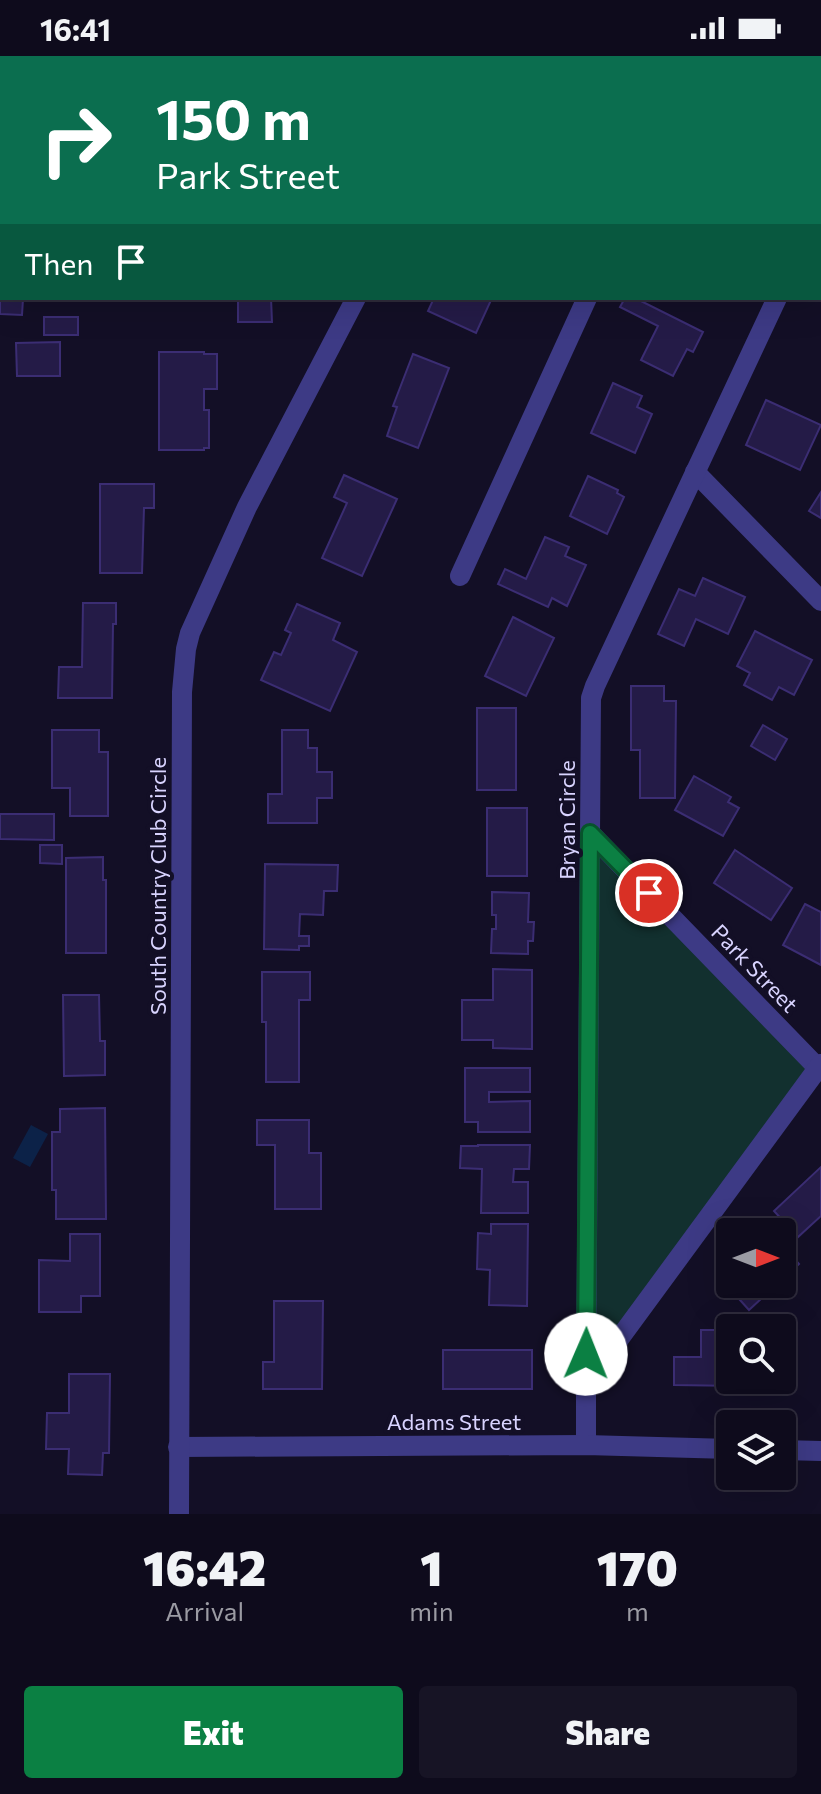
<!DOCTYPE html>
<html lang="en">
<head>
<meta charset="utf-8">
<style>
	body { margin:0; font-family:Commissioner,sans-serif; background:#171425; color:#f1f3f6; height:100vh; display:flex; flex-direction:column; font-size:30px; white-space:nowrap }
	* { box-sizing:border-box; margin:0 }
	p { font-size:26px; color:#9b9ba3 }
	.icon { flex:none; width:44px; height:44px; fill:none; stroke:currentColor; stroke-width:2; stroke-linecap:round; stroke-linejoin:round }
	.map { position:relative; height:1458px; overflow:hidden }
	.sheet { display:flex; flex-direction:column; background:#0e0b1c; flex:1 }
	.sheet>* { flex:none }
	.guide { position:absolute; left:0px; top:0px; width:822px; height:244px; box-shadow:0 8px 32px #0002,0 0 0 2px #2e2b3b; background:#0b6e4f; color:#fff; overflow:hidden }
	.needle { width:52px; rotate:90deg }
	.controls { position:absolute; left:716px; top:1162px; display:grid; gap:16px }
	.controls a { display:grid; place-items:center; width:80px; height:80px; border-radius:8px; background:#0e0b1c; box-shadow:0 8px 32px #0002,0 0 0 2px #2e2b3b; font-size:40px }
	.pin { position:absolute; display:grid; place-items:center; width:68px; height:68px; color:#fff; margin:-34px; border:4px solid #fff; border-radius:50%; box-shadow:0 2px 8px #0007 }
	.me { position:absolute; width:88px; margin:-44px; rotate:1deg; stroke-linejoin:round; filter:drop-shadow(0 0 6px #0008) }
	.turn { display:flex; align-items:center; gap:28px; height:168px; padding:0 24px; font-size:36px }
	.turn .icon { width:104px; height:104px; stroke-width:2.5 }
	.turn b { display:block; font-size:56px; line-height:68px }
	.then { display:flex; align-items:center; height:76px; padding:0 24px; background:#0003; gap:16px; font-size:30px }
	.eta { display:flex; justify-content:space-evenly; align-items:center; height:136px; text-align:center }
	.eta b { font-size:48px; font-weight:800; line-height:56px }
	.cta { display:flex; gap:16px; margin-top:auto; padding:16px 24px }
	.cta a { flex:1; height:92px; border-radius:8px; background:#0b8043; color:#fff; font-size:32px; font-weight:800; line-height:92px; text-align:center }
	.cta a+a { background:#171425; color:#f1f3f6 }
	.status { display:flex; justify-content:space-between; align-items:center; height:56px; padding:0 40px; background:#0e0b1c; direction:ltr }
	.status svg { height:22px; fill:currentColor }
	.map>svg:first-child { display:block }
	.green { fill:#12302f }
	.water { fill:#0c2248 }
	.building { fill:#241b47; stroke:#3b2d73; stroke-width:2 }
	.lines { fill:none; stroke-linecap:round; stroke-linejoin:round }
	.minor { stroke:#3d3a85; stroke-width:20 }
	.route-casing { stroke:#07532c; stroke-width:20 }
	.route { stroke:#0b8043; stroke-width:14 }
	.labels { text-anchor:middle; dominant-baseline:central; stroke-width:8; stroke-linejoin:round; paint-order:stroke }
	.street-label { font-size:22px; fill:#d9d4ff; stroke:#130f26 }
</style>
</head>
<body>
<div class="status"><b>16:41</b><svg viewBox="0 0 49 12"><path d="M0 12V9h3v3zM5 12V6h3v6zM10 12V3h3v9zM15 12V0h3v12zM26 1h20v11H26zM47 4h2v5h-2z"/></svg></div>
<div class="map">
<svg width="821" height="1458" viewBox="0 0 821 1458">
	<rect width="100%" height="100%" fill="#130f26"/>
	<path class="green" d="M 590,777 L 818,1012 L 586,1328 Z"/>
	<path class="water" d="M 31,1069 L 48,1078 L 30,1111 L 13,1102 Z"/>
	<g class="building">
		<path d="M 0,173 L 2,173 L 2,242 L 40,242 L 23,243 L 22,259 L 0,258 Z"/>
		<path d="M 238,242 L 271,242 L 272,266 L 238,266 Z"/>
		<path d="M 434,242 L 492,242 L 476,277 L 428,255 Z"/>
		<path d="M 625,242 L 635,242 L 703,276 L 693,296 L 687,293 L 673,320 L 641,304 L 658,270 L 620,251 Z"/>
		<rect x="44" y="261" width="34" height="18"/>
		<path d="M 60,286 L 60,320 L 17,320 L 16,287 Z"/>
		<path d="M 159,296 L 204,296 L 204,298 L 217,298 L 217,333 L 204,333 L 204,354 L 209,354 L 209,392 L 204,392 L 204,394 L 159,394 Z"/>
		<path d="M 413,298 L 449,312 L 418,392 L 387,380 L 397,351 L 393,350 Z"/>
		<path d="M 613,327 L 642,340 L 637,351 L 652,358 L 635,397 L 591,377 Z"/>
		<path d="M 766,344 L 821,369 L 800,414 L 746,389 Z"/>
		<path d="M 344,419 L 397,443 L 362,520 L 322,502 L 347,447 L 334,441 Z"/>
		<path d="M 588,420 L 618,434 L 617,437 L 624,441 L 607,478 L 570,460 Z"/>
		<path d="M 100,428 L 154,428 L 154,452 L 144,452 L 142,517 L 100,517 Z"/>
		<path d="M 821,436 L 821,462 L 809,455 Z"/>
		<path d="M 545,481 L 569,491 L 565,500 L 586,509 L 567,550 L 552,542 L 548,551 L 498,528 L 505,513 L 526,523 Z"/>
		<path d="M 703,522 L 745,541 L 728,578 L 696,563 L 684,590 L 658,578 L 679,533 L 695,540 Z"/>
		<path d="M 83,547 L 116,547 L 116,568 L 113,568 L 112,642 L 58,642 L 59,611 L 82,611 Z"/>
		<path d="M 297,548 L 340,567 L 333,584 L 357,596 L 330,655 L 261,624 L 274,596 L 281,599 L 291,577 L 285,574 Z"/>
		<path d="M 513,561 L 554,582 L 526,640 L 485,620 Z"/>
		<path d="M 755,575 L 812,604 L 794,639 L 779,631 L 772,644 L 744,629 L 750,617 L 737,610 Z"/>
		<path d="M 631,630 L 664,630 L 664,645 L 676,645 L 675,742 L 640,742 L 640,694 L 631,694 Z"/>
		<rect x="477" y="652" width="39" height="82"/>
		<path d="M 763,669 L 787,683 L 775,704 L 751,690 Z"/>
		<path d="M 52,674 L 99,674 L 99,696 L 108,696 L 108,760 L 70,760 L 70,732 L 52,732 Z"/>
		<path d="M 282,674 L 308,674 L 308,692 L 317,692 L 317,716 L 332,716 L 332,742 L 317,742 L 317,767 L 268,767 L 268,738 L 282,738 Z"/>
		<path d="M 694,720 L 731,741 L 728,746 L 739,752 L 723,780 L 675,754 Z"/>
		<rect x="487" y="752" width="40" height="68"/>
		<path d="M 0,758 L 54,758 L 54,784 L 0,783 Z"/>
		<path d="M 40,789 L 62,789 L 62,808 L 40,807 Z"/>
		<path d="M 735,794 L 792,832 L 771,864 L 714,827 Z"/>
		<path d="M 103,801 L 103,824 L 106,824 L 106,897 L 66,897 L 66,802 Z"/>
		<path d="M 265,808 L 338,809 L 337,835 L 324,835 L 323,859 L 300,858 L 299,880 L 309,880 L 309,890 L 299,890 L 299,894 L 264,893 Z"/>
		<path d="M 492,836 L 529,837 L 528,866 L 534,866 L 533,885 L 528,885 L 528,898 L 491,897 L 492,873 L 496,873 L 496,859 L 492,859 Z"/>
		<path d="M 805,848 L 821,856 L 821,909 L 783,889 Z"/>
		<path d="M 493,913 L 532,914 L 532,993 L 493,992 L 493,984 L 462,984 L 462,944 L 493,944 Z"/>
		<path d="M 262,916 L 310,916 L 310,944 L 299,944 L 299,1026 L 266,1026 L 266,966 L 262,966 Z"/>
		<path d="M 63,939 L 99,939 L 100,985 L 105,985 L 105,1019 L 64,1020 Z"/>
		<path d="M 465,1012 L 530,1012 L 530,1036 L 489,1036 L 489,1046 L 530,1045 L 530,1076 L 478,1076 L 478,1066 L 465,1066 Z"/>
		<path d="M 105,1052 L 106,1163 L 56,1163 L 56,1134 L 52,1134 L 52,1076 L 60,1076 L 60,1053 Z"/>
		<path d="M 257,1064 L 309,1064 L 309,1097 L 321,1097 L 321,1153 L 275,1153 L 275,1089 L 257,1089 Z"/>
		<path d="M 478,1089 L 530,1089 L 529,1113 L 514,1113 L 513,1126 L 528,1126 L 528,1157 L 481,1157 L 482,1113 L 460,1112 L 461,1090 L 478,1090 Z"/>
		<path d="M 821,1111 L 821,1160 L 798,1181 L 774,1155 Z"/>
		<path d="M 491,1168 L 528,1168 L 527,1250 L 489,1249 L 490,1214 L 477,1213 L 478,1177 L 491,1178 Z"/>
		<path d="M 70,1178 L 100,1178 L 100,1240 L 81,1240 L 81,1256 L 39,1256 L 39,1204 L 70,1205 Z"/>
		<path d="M 782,1189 L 799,1208 L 782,1224 Z"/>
		<path d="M 730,1217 L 730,1228 L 777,1228 L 749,1254 L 722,1224 Z"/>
		<path d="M 274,1245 L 323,1245 L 322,1333 L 263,1333 L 263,1306 L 274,1306 Z"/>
		<path d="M 701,1274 L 730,1274 L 730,1324 L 740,1324 L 740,1330 L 674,1329 L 674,1301 L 701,1301 Z"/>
		<rect x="443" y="1294" width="89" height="39"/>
		<path d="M 69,1318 L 110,1318 L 109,1397 L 103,1397 L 102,1419 L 68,1418 L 69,1393 L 46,1393 L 47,1357 L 69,1357 Z"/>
	</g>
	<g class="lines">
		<g class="minor">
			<path d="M 232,2 L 233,0"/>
			<path d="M 474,2 L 474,0"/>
			<path d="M 820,8 L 821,6"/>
			<path d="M 0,14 L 2,14"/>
			<path d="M 820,86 L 821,87"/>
			<path d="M 820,154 L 821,152"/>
			<path d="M 695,416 L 821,545"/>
			<path d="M 460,520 L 587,242"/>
			<path d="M 590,777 L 818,1012"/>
			<path d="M 586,1328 L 591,642 L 595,630 L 777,242"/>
			<path d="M 586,1389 L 586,1328 L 821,1008"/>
			<path d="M 178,1391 L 586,1389 L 730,1393"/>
			<path d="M 782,1394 L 821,1395"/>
			<path d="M 179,1458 L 182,636 L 186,593 L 190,577 L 247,451 L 356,242"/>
		</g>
	</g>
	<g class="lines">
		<defs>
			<path id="route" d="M 586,1298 L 590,777 L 649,837"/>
		</defs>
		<use href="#route" class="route-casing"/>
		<use href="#route" class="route"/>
	</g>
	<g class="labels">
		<g class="street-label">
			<text transform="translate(566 764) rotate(-90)">Bryan Circle</text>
			<text transform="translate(157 830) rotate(-90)">South Country Club Circle</text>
			<text transform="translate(755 912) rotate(46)">Park Street</text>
			<text x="454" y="1365">Adams Street</text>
		</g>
	</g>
</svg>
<div class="controls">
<a><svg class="needle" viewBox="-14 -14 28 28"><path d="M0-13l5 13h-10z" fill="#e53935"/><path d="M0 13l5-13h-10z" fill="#9b9ba3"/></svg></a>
<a><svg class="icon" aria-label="search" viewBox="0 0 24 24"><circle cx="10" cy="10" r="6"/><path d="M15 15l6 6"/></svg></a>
<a><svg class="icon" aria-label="layers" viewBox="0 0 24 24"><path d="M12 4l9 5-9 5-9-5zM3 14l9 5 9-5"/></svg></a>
</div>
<div class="pin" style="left:649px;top:837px;background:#d93025"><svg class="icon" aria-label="arrive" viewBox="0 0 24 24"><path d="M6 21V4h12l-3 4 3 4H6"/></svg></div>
<svg class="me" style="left:586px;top:1298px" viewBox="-20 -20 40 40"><circle r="19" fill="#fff"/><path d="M0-13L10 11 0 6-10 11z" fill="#0b8043"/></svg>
<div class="guide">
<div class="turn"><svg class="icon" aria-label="right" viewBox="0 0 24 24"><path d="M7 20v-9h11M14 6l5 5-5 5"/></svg><div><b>150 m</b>Park Street</div></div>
<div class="then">Then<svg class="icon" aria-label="arrive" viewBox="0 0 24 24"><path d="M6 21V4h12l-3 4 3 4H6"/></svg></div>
</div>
</div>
<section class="sheet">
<div class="eta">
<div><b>16:42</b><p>Arrival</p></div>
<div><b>1</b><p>min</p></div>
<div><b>170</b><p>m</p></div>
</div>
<div class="cta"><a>Exit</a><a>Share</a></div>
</section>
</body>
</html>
